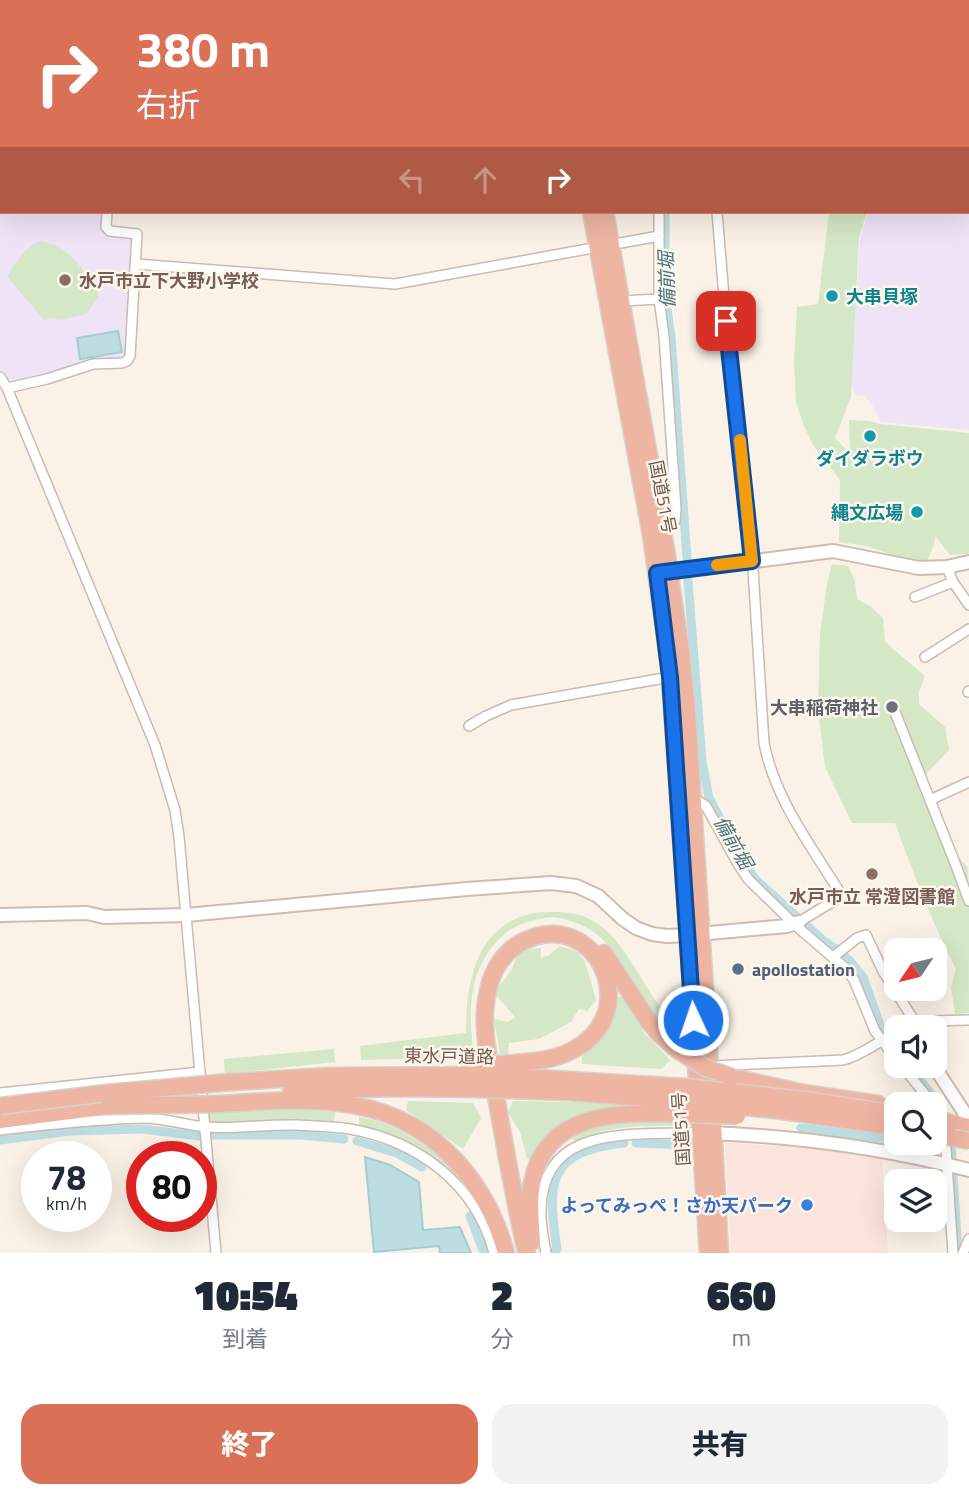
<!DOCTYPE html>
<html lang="ja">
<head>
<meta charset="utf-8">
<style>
	body { margin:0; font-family:"Titillium Web","Noto Sans JP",sans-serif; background:#f2f2f3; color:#1f2937; height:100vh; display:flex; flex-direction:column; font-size:26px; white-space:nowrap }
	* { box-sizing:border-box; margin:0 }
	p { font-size:23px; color:#747a83 }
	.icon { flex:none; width:38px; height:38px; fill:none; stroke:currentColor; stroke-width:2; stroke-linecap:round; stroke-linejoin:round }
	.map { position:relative; height:1253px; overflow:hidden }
	.side { display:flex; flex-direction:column; background:#fff; flex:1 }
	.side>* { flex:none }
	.banner { position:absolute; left:0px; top:0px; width:970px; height:214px; box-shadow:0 7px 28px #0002; background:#da7156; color:#fff; overflow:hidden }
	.needle { width:46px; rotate:235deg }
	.tools { position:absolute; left:884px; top:938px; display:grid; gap:14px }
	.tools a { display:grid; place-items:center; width:63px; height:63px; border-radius:14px; background:#fff; box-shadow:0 7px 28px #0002; font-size:35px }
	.speed { position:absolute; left:21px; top:1141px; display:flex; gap:14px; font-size:35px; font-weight:700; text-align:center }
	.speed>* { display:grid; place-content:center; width:91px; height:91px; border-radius:50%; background:#fff; box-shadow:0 7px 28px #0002; line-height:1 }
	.speed small { font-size:18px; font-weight:400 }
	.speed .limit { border:10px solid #d22; background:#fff; color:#111 }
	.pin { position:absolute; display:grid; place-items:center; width:60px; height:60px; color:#fff; margin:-30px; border-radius:14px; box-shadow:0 4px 10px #0006 }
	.me { position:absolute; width:77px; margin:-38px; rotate:357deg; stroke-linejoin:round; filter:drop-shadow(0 0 5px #0008) }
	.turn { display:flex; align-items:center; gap:24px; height:147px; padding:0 21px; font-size:32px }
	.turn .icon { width:91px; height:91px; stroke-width:2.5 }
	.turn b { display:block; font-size:49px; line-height:60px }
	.lanes { display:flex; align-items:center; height:66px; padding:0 21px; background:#0003; justify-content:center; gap:35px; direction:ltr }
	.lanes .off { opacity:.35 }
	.eta { display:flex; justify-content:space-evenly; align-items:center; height:119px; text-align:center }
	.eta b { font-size:42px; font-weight:800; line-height:49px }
	.primary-button { display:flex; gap:14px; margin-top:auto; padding:14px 21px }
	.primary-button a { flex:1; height:80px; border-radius:21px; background:#da7156; color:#fff; font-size:28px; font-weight:800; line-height:80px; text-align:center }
	.primary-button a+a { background:#f2f2f3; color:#1f2937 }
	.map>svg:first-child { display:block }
	.commercial { fill:#fae4db }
	.education { fill:#efe3f7 }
	.green { fill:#d4e7c6 }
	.water { fill:#bcdde2; stroke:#a4ccd3; stroke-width:2 }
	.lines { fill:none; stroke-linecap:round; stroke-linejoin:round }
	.canal { stroke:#bcdde2; stroke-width:9 }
	.street-casing { stroke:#cbbaad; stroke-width:12 }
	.secondary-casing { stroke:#d0bcae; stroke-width:16 }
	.highway-casing { stroke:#d7d1cd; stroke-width:19 }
	.street { stroke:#fff; stroke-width:9 }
	.secondary { stroke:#fff; stroke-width:12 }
	.highway { stroke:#efb5a3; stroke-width:16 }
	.highway-bridge-casing { stroke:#d7d1cd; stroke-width:19; stroke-linecap:butt }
	.highway-bridge { stroke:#efb5a3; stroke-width:16 }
	.route-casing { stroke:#114b97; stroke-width:18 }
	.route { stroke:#1a73e8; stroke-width:12 }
	.slow { stroke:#f59e0b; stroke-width:12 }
	.education-dot { fill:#8d6e63; stroke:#fdf6ec; stroke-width:2.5 }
	.culture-dot { fill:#0f9aa8; stroke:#fdf6ec; stroke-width:2.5 }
	.worship-dot { fill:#6b7280; stroke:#fdf6ec; stroke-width:2.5 }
	.service-dot { fill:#5c6f8a; stroke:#fdf6ec; stroke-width:2.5 }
	.shop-dot { fill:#3f7fe0; stroke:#fdf6ec; stroke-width:2.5 }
	.labels { text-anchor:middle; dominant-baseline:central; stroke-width:5; stroke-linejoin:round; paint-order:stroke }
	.education-label { font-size:18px; font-weight:bold; fill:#785e54; stroke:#fdf6ec; text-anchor:start }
	.culture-label { font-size:18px; font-weight:bold; fill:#0d838f; stroke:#fdf6ec; text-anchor:start }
	.street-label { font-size:18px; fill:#715a4d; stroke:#fdf6ec }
	.worship-label { font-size:18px; font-weight:bold; fill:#5b616d; stroke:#fdf6ec; text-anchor:end }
	.service-label { font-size:18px; font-weight:bold; fill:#4e5e75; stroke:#fdf6ec; text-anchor:start }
	.shop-label { font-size:18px; font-weight:bold; fill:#366cbe; stroke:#fdf6ec; text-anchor:end }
	.water-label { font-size:19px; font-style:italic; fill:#46747c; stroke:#fdf6ec }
</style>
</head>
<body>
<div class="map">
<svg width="969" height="1253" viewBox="0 0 969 1253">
	<rect width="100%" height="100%" fill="#faf2e6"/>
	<path class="commercial" d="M 725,1143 L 819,1148 L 882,1158 L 888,1253 L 731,1253 Z"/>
	<g class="education">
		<path d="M 968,183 L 969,186 L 969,430 L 881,422 L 872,405 L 865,396 L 855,395 L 851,382 L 860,240 L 868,212 L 968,212 Z"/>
		<path d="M 0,197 L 2,197 L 2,212 L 105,212 L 103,229 L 133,238 L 127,357 L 122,360 L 47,376 L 25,380 L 6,379 L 0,370 Z"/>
	</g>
	<g class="green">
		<path d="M 829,212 L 867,212 L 859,237 L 851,397 L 835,438 L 850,454 L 849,420 L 869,421 L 881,424 L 969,433 L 969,553 L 967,554 L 950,555 L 935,536 L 934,545 L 926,563 L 904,559 L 867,546 L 839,542 L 840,480 L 813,445 L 804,426 L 796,403 L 794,363 L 797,307 L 818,304 Z"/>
		<path d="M 40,241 C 73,247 83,271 99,296 L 86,314 L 61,320 L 53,318 L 44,320 L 7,276 C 17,262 24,248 40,241 Z"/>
		<path d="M 832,564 L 848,566 L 855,581 L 857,599 L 870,606 L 883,618 L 885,642 L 925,676 L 919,691 L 919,704 L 945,727 L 949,750 L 918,782 L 939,834 L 968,868 L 969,894 L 965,903 L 969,908 L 969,1013 L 955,1014 L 951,987 L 956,969 C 932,922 913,873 895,823 L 852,823 L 825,767 L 818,709 L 820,633 L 827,584 Z"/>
		<path d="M 558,912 C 565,913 573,913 580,915 C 621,929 635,974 659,1005 C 665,1014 674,1021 682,1029 L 674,1039 C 659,1026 647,1009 637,993 C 617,961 611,934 571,921 C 560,917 550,916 539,919 C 525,922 511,927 501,937 C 467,971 468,1012 474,1057 L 361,1060 L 360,1046 L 466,1033 C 466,984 475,927 530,914 C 539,912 549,912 558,912 Z"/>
		<path d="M 560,946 L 576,951 L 585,961 L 596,1000 L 587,1011 L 579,1009 L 571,1022 L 539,1039 L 509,1043 L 508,1054 L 500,1055 L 494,1019 L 508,1022 L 515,1017 L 494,993 L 512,969 L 517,955 L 530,949 L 541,948 L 541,958 L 549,955 Z"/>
		<path d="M 618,997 L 623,997 L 644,1033 L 670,1060 L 662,1069 L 582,1064 L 582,1055 C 607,1033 612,1031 618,997 Z"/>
		<path d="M 334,1049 L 335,1062 L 225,1074 L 224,1059 Z"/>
		<path d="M 408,1101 L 473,1103 L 481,1118 L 463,1149 L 406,1110 Z"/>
		<path d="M 513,1101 L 619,1103 L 619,1107 L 582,1114 L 558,1128 L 532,1159 L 527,1159 L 521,1134 L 508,1112 Z"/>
		<path d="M 287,1108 L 335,1112 L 334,1122 L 286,1119 L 211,1123 L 209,1111 Z"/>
		<path d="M 359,1117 C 403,1125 437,1150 465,1184 L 464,1185 C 450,1173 437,1160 421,1149 C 403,1137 380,1132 359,1126 Z"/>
		<path d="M 636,1121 L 677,1121 L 676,1126 C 641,1126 606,1125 575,1142 L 571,1136 L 606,1123 Z"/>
	</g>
	<g class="water">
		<path d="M 118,331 L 122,352 L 80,359 L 77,338 Z"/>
		<path d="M 365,1157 L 390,1165 L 419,1182 L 423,1230 L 460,1227 L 471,1253 L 440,1253 L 439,1246 L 374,1252 Z"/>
	</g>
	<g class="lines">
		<g class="canal">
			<path d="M 663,2 L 663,0"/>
			<path d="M 665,212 L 665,294 L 671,337 L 687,558"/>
			<path d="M 688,581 L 702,761 L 709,798 L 743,861 L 756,880 L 824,941 L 836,949 L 850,961 L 863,977 L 880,1025 L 896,1050"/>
			<path d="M 909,1066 L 939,1104 L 945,1123"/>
			<path d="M 801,1128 L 896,1140"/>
			<path d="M 214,1135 L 301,1135 L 344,1139"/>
			<path d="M 949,1136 L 951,1144 L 958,1253"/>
			<path d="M 0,1140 L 70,1131 L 142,1129 L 199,1136"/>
			<path d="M 357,1141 L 397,1153 L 422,1167"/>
			<path d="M 636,1143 L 688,1145"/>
			<path d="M 919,1143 L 931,1144"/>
			<path d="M 470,1216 L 484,1253"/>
			<path d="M 552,1252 L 555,1252 L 557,1249 C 547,1181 547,1152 624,1143"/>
		</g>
		<defs>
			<g id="street">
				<path d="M 655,2 L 655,0"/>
				<path d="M 726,2 L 726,0"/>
				<path d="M 0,195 L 2,195"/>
				<path d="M 659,212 L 659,299 L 664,336 L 676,509 L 675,521 L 662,527"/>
				<path d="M 717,212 L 724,297 L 752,554 L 764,743 C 775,800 812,847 842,896 L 799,922"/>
				<path d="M 136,264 L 395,284 L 659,236"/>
				<path d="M 621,301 L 659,299"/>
				<path d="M 0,377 L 7,388 L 155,745 L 175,810 L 179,837 L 216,1253"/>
				<path d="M 7,388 L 47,379 L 93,364 L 122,363 L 127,361 L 130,356 L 137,234 L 110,231 L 106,227 L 107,212"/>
				<path d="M 947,567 L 953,582 L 969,605"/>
				<path d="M 915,597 L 953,582"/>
				<path d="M 925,657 L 969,629"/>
				<path d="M 968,692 L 969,691"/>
				<path d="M 895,712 L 955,863 L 969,901"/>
				<path d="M 469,726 L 486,716 L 511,705 L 670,677"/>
				<path d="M 930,800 L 969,782"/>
				<path d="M 692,802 L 700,802 L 706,806 L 738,864 L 748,879 L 794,924 L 845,968 L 854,980 L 875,1031 L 896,1059"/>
				<path d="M 833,957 L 857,938 L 866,935 L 883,971 L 913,1019 L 913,1027 L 930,1021 L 969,1020"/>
				<path d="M 712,1066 L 843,1060 C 863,1055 878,1041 896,1033"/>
				<path d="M 902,1066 L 933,1104"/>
				<path d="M 0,1093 L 200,1072"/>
				<path d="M 0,1130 C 35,1126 70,1122 106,1120 C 118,1119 131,1118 143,1118 C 165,1118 185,1125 206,1127 C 236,1129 267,1124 297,1125 C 314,1126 333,1126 350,1129 C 418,1141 476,1184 494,1253"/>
				<path d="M 942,1133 L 946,1149 L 953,1253"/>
				<path d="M 546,1253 C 544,1239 540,1224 541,1210 C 542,1120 639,1137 700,1132"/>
				<path d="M 963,1253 L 969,1239"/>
			</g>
			<g id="secondary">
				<path d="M 661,573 L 833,551 L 919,568 L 947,567 L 969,562"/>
				<path d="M 0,915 L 87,913 L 104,917 L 186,915 L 467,889 L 551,883 L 576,886 L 598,896 L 623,919 L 636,928 L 652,934 L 667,936 L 688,935 L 787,926 L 799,922"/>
				<path d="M 934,1066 L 969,1120"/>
				<path d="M 707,1133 C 796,1136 883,1148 969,1170"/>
			</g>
			<g id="highway">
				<path d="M 558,0 L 558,2"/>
				<path d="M 571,0 L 571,2"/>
				<path d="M 591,212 L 651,535 L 669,665 L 687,922 L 708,1253"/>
				<path d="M 605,212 L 666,549 L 681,652 L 687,712 L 710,1066 L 720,1253"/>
				<path d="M 604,953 L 649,1022 L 659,1034 L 679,1051"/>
				<path d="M 501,1064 C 525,1062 551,1062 573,1050 C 646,1012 595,906 524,941 C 504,951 492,970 488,991 C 479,1027 491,1066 497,1102 C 505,1149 514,1196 524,1243 L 527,1253"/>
				<path d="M 503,1076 L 686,1087"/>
				<path d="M 732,1077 L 804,1093 L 878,1104"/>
				<path d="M 219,1083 L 327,1076 L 475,1075"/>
				<path d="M 505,1090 L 568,1092 L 687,1101"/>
				<path d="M 291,1091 L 398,1088 L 477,1089"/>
				<path d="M 220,1104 C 265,1101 313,1097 358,1106 C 435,1121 486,1181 506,1253"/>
				<path d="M 0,1120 L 109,1106"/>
				<path d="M 950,1123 L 969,1127"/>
				<path d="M 532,1242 C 531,1222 528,1202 532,1183 C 546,1106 630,1113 689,1114"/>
			</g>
		</defs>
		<use href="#street" class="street-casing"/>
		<use href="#secondary" class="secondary-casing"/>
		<use href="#highway" class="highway-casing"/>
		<use href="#street" class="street"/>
		<use href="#secondary" class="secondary"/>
		<use href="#highway" class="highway"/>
		<defs>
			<g id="highway-bridge">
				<path d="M 679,1051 L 706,1068 L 732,1077"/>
				<path d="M 472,1065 L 501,1064"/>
				<path d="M 475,1075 L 503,1076"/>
				<path d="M 686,1087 L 805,1100 L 896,1114"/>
				<path d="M 477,1089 L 505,1090"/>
				<path d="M 687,1101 L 783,1111 L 896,1127"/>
				<path d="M 0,1106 L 106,1093 L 219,1083"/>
				<path d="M 109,1106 L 220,1104"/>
				<path d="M 689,1114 L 737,1116"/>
				<path d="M 934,1118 L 950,1123"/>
				<path d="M 934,1134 L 969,1141"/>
			</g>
		</defs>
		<use href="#highway-bridge" class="highway-bridge-casing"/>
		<use href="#highway-bridge" class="highway-bridge"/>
	</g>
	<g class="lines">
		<defs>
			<path id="route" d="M 693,1020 L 670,677 L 657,573 L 752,561 L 726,321"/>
		</defs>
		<use href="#route" class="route-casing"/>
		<use href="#route" class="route"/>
		<path class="slow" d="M 717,565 L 752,561 L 740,440"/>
	</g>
	<g class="education-dot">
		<circle cx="65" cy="280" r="7"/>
		<circle cx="872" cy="874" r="7"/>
	</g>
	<g class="culture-dot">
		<circle cx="832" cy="296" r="7"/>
		<circle cx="870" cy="436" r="7"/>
		<circle cx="917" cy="512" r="7"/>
	</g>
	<circle class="worship-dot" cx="892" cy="707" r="7"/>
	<circle class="service-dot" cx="738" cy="969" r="7"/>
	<circle class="shop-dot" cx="807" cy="1205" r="7"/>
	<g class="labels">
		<g class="education-label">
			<text x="79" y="280">水戸市立下大野小学校</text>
			<text x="872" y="896" text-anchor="middle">水戸市立 常澄図書館</text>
		</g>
		<g class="culture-label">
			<text x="846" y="296">大串貝塚</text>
			<text x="870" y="458" text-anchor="middle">ダイダラボウ</text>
			<text x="903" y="512" text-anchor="end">縄文広場</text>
		</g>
		<g class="street-label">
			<text transform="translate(663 497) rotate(79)">国道51号</text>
			<text transform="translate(449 1056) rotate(1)">東水戸道路</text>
			<text transform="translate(681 1129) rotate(-94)">国道51号</text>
		</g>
		<g class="worship-label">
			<text x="878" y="707">大串稲荷神社</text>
		</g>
		<g class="service-label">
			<text x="752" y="969">apollostation</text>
		</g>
		<g class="shop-label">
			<text x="793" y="1205">よってみっぺ！さか天パーク</text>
		</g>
		<g class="water-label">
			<text transform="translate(666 280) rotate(-92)">備前堀</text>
			<text transform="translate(734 842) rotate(60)">備前堀</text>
		</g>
	</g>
</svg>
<div class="tools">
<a><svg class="needle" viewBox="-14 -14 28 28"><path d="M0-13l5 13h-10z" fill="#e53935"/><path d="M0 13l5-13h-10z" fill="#747a83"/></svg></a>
<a><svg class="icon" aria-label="sound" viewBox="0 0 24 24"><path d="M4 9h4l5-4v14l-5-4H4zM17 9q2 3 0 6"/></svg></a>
<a><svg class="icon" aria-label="search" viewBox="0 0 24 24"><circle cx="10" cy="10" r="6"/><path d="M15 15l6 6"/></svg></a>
<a><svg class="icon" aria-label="layers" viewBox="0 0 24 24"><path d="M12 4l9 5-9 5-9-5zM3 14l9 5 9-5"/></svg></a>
</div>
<div class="speed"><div>78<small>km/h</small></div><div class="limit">80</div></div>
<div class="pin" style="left:726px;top:321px;background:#d93025"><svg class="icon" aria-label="arrive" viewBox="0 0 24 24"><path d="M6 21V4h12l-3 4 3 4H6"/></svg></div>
<svg class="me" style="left:693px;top:1020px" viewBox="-20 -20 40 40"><circle r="17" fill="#1a73e8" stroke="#fff" stroke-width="3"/><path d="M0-11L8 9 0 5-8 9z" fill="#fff"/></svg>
<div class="banner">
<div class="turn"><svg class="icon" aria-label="right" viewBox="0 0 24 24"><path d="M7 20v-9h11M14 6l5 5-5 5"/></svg><div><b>380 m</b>右折</div></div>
<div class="lanes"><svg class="icon off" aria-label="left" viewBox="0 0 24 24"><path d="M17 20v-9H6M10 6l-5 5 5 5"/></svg><svg class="icon off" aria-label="ahead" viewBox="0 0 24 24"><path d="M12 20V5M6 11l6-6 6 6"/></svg><svg class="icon" aria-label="right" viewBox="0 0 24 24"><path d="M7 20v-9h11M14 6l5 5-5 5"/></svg></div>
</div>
</div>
<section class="side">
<div class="eta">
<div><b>10:54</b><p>到着</p></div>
<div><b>2</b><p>分</p></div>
<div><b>660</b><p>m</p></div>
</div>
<div class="primary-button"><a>終了</a><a>共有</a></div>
</section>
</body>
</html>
